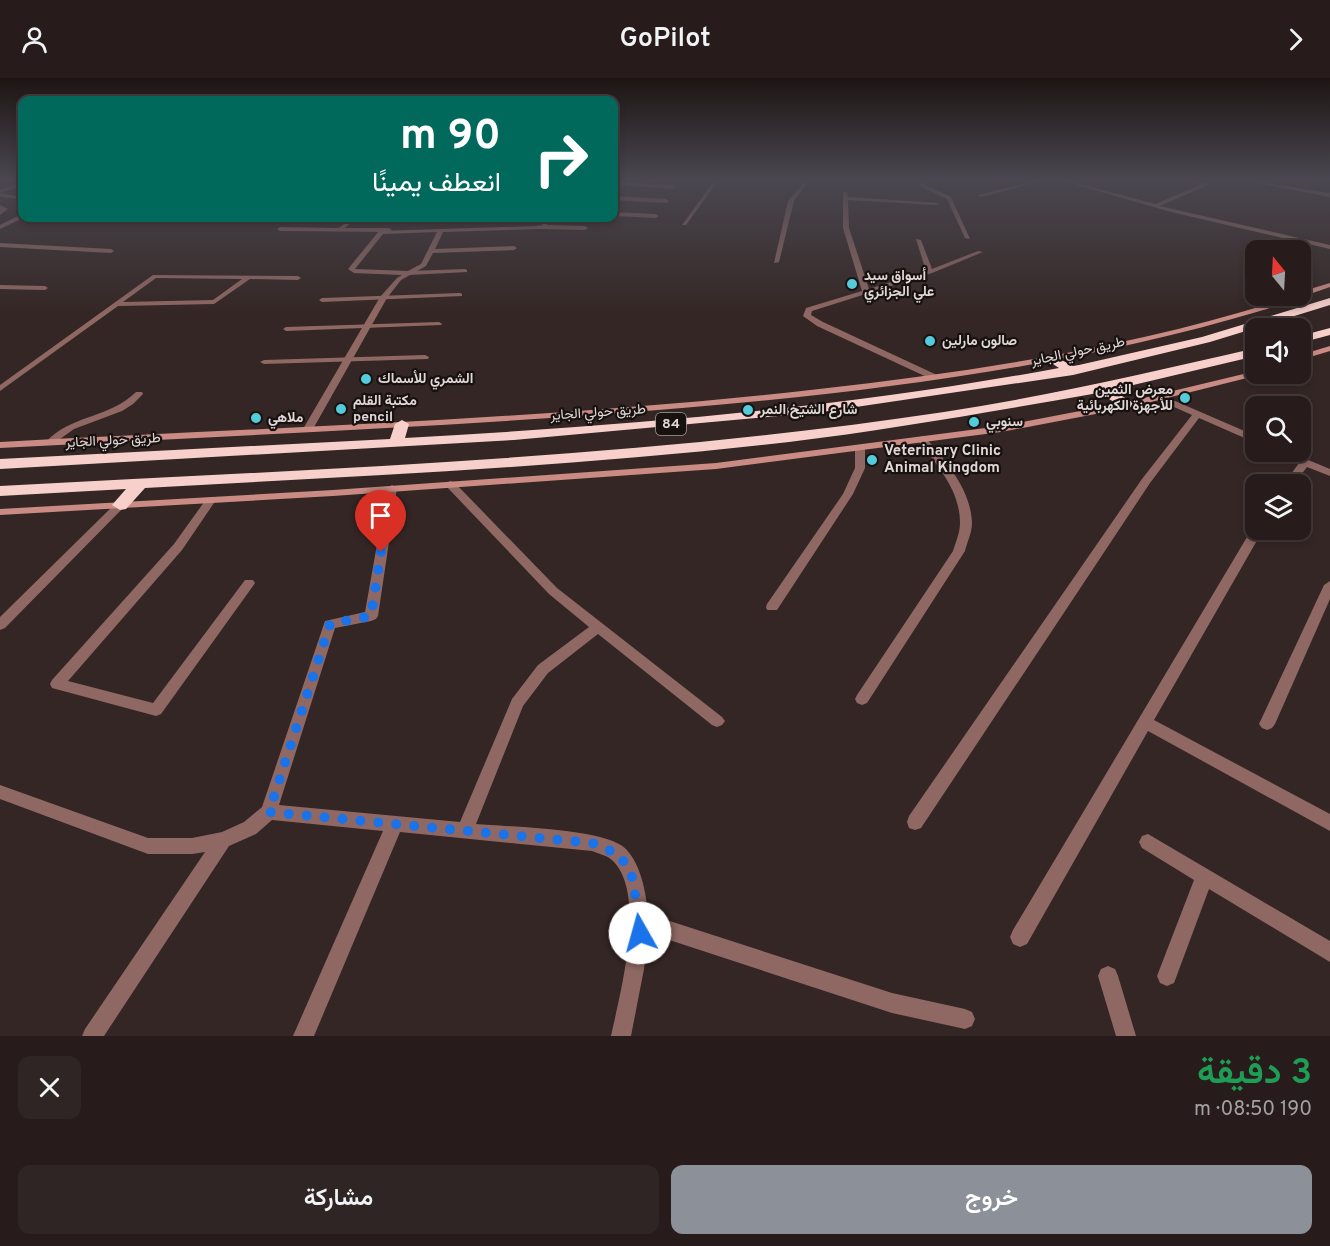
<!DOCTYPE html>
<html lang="ar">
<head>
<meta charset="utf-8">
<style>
	body { margin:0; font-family:Overpass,Vazirmatn,sans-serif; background:#2f2524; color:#f1f3f6; direction:rtl; height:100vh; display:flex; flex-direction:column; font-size:22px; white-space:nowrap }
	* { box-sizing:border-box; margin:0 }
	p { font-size:20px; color:#a4a1a3 }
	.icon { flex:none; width:33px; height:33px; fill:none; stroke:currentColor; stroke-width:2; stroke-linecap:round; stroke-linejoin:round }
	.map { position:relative; height:958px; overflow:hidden; direction:ltr }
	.details { display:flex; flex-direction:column; background:#271c1b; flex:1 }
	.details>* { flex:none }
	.top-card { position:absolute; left:18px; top:18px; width:600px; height:126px; border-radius:12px; box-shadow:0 3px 9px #0003,0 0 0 2px #433a3a; direction:rtl; background:#00695c; color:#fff; overflow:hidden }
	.needle { width:39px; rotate:342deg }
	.controls { position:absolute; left:1245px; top:162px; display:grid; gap:12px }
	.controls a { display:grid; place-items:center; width:66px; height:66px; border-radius:12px; background:#271c1b; box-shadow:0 3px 9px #0003,0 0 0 2px #433a3a; font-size:30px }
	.pin { position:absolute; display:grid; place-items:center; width:51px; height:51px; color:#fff; margin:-62px -26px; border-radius:50% 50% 50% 0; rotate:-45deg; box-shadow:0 0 6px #0007 }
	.pin .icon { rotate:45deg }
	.me { position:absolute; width:66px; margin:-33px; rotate:353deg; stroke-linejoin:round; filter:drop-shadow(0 0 4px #0008) }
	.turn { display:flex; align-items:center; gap:21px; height:126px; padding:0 18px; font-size:27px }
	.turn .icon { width:78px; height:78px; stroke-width:2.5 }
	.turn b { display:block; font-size:42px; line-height:51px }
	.round { display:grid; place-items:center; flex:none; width:63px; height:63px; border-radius:12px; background:#2f2524 }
	.summary { display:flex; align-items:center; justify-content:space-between; height:102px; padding:0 18px }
	h1 { font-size:36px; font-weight:600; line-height:45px; color:#1e9e55 }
	.action { display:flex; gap:12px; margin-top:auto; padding:12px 18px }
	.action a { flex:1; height:69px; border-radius:12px; background:#8c9099; color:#fff; font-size:24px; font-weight:600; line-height:69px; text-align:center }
	.action a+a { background:#2f2524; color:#f1f3f6 }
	header { display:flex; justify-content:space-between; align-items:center; height:78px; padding:0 18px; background:#271c1b; font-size:27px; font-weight:600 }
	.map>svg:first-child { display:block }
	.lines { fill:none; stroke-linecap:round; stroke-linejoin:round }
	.lane { fill:#8f6863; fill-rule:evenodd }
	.street { fill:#8f6863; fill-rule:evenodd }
	.secondary { fill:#c98b83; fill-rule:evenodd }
	.highway { fill:#f8d0cb; fill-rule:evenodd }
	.route { stroke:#1a73e8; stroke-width:10; stroke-dasharray:0 18 }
	.poi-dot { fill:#53cbdb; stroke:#171110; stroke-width:2 }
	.labels { text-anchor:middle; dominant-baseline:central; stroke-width:4.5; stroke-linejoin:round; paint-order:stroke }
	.far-poi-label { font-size:14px; font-weight:bold; fill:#e1d7d6; stroke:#171110; text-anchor:start }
	.far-street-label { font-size:14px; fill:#e1d7d6; stroke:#171110 }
	.shield { fill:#171110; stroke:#a49c9b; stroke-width:1.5 }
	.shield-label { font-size:14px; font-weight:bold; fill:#e1d7d6 }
	.poi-label { font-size:15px; font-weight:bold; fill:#e1d7d6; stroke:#171110; text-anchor:start }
</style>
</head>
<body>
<header><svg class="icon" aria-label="forward" viewBox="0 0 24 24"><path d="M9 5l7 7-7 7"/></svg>GoPilot<svg class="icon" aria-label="person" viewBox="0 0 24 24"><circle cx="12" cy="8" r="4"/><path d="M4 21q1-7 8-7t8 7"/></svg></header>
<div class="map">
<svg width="1330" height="958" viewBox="0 0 1330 958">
	<rect width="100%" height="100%" fill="#342624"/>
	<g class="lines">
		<g class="lane">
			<path d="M 352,140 L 356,140 L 345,150 L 389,150 L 392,152 L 389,154 L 280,153 L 277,151 L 280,149 L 339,150 Z"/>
			<path d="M 465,191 L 467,192 L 467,194 L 409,197 L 406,195 L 409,193 Z"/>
			<path d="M 153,197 L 298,198 L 301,200 L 298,202 L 250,201 L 214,226 L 118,228 L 0,313 L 0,307 ZM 156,200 L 242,201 L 213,222 L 123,224 Z"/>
			<path d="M 460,215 L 462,216 L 462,218 L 322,224 L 319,222 L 322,220 Z"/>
			<path d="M 439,244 L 442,246 L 441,247 L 286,253 L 283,251 L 286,249 Z"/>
			<path d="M 425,277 L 429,279 L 428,281 L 264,286 L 260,284 L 264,282 Z"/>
			<path d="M 136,314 L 142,314 L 143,316 L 133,326 L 122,333 L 74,351 L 53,366 L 47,366 L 46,364 C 70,337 110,340 136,314 Z"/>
		</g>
		<g class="street">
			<path d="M 714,103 L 718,103 L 686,147 L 682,147 Z"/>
			<path d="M 805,103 L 809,103 L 794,123 L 779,184 L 774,185 L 788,123 Z"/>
			<path d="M 926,103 L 931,103 L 925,107 L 951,119 L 970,161 L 965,160 L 947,121 L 918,107 Z"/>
			<path d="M 1035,103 L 1041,103 L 981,119 L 978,117 Z"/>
			<path d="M 1063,103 L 1069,103 L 1155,126 L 1200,107 L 1185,103 L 1208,105 L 1208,107 L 1160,128 L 1330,167 L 1330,171 L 1171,134 Z"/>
			<path d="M 1247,103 L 1255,103 L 1330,115 L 1330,119 Z"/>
			<path d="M 22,104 L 22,107 L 0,115 L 22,119 L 22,121 L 0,119 L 0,112 Z"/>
			<path d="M 622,104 L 673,107 L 676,109 L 673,111 L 620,107 Z"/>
			<path d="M 843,114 L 847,114 L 848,119 L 939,125 L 936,127 L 848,122 L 849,150 L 869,211 L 926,193 L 916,161 L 921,162 L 932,191 L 978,173 L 983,174 L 932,195 L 812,233 L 811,237 L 823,244 L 937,297 L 937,301 L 931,301 L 817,248 L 803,238 L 806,230 L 862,213 L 843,150 Z"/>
			<path d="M 614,118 L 666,121 L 669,123 L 666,125 L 614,122 Z"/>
			<path d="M 0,127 L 8,131 L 0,137 Z"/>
			<path d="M 614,134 L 656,136 L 659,138 L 656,140 L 614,138 Z"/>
			<path d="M 22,136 L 23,140 L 0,151 L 0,147 Z"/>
			<path d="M 546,140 L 551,140 L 547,147 L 585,148 L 588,150 L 585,152 L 540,151 L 443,154 L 435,171 L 514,168 L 517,170 L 514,172 L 433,175 L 426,188 L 401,202 L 387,220 L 313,351 L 308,354 L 305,353 L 303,351 L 380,219 L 397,200 L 402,197 L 354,195 L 348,191 L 379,153 L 536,148 L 542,147 ZM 437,154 L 421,186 L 408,193 L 355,191 L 383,156 Z"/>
			<path d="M 598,140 L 603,140 L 600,144 L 595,143 Z"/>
			<path d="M 0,165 L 111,171 L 114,173 L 111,175 L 0,169 Z"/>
			<path d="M 0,207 L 45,208 L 48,210 L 45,212 L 0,211 Z"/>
			<path d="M 1159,316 L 1256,358 L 1256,365 L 1199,340 L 1150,405 L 921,750 L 915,752 L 909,750 L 907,744 L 909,738 L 1142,401 L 1192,337 L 1156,321 L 1156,317 Z"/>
			<path d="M 922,358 L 925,359 C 946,383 971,412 972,445 C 972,455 967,464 965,473 L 867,625 L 862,627 L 857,625 L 855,621 L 857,617 L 953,473 C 956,464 960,454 960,445 C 960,411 936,386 917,361 Z"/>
			<path d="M 860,367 L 865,370 L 865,390 L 853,416 L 777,532 L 767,532 L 766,529 L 767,526 L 843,416 L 855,390 L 855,370 Z"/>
			<path d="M 1277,374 L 1289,374 L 1330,391 L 1330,398 L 1307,389 L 1294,406 L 1284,406 L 1299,385 Z"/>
			<path d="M 450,403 L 454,404 L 557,510 L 722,639 L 725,643 L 722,647 L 717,649 L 712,647 L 598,556 L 548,595 L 523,628 L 476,746 C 508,749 605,750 626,771 C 641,787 646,814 648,836 L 892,915 L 965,931 L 972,934 L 975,941 L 972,948 L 965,951 L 892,935 L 648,855 L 644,891 L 631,958 L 611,958 C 620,916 647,817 613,783 C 607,777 599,776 592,773 L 400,754 L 314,958 L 293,958 L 383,753 L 272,742 L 256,756 L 229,768 L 104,958 L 82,958 L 85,951 L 205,774 L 192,776 L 148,776 L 0,721 L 0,707 L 148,760 L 192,760 L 222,754 L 244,744 L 262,729 L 325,543 L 365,534 L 387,410 L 392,407 L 397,410 L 378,538 L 376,541 L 371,543 L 335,550 L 279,727 L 460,744 L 512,621 L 538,587 L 589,549 L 549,516 L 446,408 L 445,406 Z"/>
			<path d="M 211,419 L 216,422 L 182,472 L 68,603 L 153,625 L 245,502 L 253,502 L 255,505 L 253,508 L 161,636 L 156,638 L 52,610 L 50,606 L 52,602 L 174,466 L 207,420 Z"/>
			<path d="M 120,424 L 126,427 L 124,429 L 5,550 L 0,552 L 0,539 L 116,425 Z"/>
			<path d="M 1253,449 L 1263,452 L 1154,642 L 1330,736 L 1330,753 L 1148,653 L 1027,866 L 1020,869 L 1013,866 L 1010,859 L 1013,852 Z"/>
			<path d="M 1330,503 L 1330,521 L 1275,646 L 1272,650 L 1267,652 L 1262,650 L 1259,646 L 1324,507 Z"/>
			<path d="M 1148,756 L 1330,863 L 1330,884 L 1209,811 L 1174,905 L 1167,908 L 1160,905 L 1157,898 L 1194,802 L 1142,770 L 1139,764 L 1142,758 Z"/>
			<path d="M 1108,888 L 1115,891 L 1118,898 L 1136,958 L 1116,958 L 1098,898 L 1101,891 Z"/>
		</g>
		<g class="secondary">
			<path d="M 1330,205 L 1330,209 C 1306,217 1284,226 1260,233 C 1052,295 823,320 607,336 C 405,351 202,359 0,370 L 0,364 C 273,349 547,342 819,311 C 978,293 1141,268 1294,218 L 1300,218 L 1300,214 Z"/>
			<path d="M 1330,268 L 1330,273 L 1300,282 L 1300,277 Z"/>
			<path d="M 1256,293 L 1256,296 L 1260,296 L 1259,297 L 1127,330 L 1001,354 L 716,391 L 333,418 L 0,437 L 0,431 L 333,412 L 716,385 L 1001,348 L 1127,324 Z"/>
		</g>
		<g class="highway">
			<path d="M 1330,220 L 1330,227 L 1210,264 L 1073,297 L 822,334 L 514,362 L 0,391 L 0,381 L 390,361 L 395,346 L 402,342 L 409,346 L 405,360 C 624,348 843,330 1059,290 L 1044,280 L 1050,276 L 1073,288 L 1079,287 L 1202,259 Z"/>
			<path d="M 1330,250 L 1330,257 L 1300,265 L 1300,258 Z"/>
			<path d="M 1256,270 L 1256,278 L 1112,312 L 1132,324 L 1134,327 L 1127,331 L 1098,315 C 995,333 893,351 789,364 C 575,389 360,398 145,410 L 126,431 L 120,432 L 112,427 L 126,411 L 0,418 L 0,408 C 315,391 632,381 944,334 C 1049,318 1152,294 1256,270 Z"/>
		</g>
	</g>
	<linearGradient id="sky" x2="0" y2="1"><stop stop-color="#1d1514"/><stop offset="0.43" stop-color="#4a4750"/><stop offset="1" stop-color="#4a4750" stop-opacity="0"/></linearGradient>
	<rect width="1330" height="237" fill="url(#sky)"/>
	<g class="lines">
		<path class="route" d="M 381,474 L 371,538 L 330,546 L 269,734 L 592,765 L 620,777 L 633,801 L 640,855"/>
	</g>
	<g class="poi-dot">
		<circle cx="852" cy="206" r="6"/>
		<circle cx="930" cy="263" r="6"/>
		<circle cx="366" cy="301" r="6"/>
		<circle cx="1185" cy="320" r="6"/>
		<circle cx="341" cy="331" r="6"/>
		<circle cx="748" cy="332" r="6"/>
		<circle cx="256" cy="340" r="6"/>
		<circle cx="974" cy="344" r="6"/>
		<circle cx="872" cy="382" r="6"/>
	</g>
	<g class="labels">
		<g class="far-poi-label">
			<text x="864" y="198">أسواق سيد<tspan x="864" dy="16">علي الجزائري</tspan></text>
			<text x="942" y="263">صالون مارلين</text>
			<text x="378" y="301">الشمري للأسماك</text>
			<text x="1173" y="312" text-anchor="end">معرض الثمين<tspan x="1173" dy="16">للأجهزة الكهربائية</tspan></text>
			<text x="353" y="323">مكتبة القلم<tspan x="353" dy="16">pencil</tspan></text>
			<text x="760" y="332">شارع الشيخ النمر</text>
			<text x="268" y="340">ملاهي</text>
			<text x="986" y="344">سنوبي</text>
		</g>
		<g class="far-street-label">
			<text transform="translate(1078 274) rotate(-12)">طريق حولي الجاير</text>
			<text transform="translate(598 335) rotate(-4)">طريق حولي الجاير</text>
			<text transform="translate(113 363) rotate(-3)">طريق حولي الجاير</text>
		</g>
		<rect class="shield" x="656" y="335" width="30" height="22" rx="4.5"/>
		<g class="shield-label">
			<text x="671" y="346">84</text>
		</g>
		<g class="poi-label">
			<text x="884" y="373">Veterinary Clinic<tspan x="884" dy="17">Animal Kingdom</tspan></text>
		</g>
	</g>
</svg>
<div class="controls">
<a><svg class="needle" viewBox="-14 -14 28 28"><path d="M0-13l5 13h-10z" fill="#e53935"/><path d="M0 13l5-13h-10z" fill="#a4a1a3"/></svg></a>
<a><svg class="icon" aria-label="sound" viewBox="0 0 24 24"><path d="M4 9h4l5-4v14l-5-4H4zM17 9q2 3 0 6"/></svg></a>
<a><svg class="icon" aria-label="search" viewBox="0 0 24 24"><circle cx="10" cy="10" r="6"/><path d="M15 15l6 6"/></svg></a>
<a><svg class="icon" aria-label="layers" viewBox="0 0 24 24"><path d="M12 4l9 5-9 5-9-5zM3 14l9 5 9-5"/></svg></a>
</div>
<div class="pin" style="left:381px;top:474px;background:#d93025"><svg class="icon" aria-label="arrive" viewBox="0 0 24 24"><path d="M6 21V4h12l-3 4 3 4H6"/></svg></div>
<svg class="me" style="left:640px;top:855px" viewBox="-20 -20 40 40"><circle r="19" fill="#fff"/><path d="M0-13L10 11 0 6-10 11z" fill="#1a73e8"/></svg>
<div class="top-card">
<div class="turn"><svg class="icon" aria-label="right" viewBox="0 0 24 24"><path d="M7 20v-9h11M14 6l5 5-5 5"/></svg><div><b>90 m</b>انعطف يمينًا</div></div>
</div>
</div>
<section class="details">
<div class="summary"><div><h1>3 دقيقة</h1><p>190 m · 08:50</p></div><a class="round"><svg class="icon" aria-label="close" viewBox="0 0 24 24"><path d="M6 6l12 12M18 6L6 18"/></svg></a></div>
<div class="action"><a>خروج</a><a>مشاركة</a></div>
</section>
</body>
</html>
